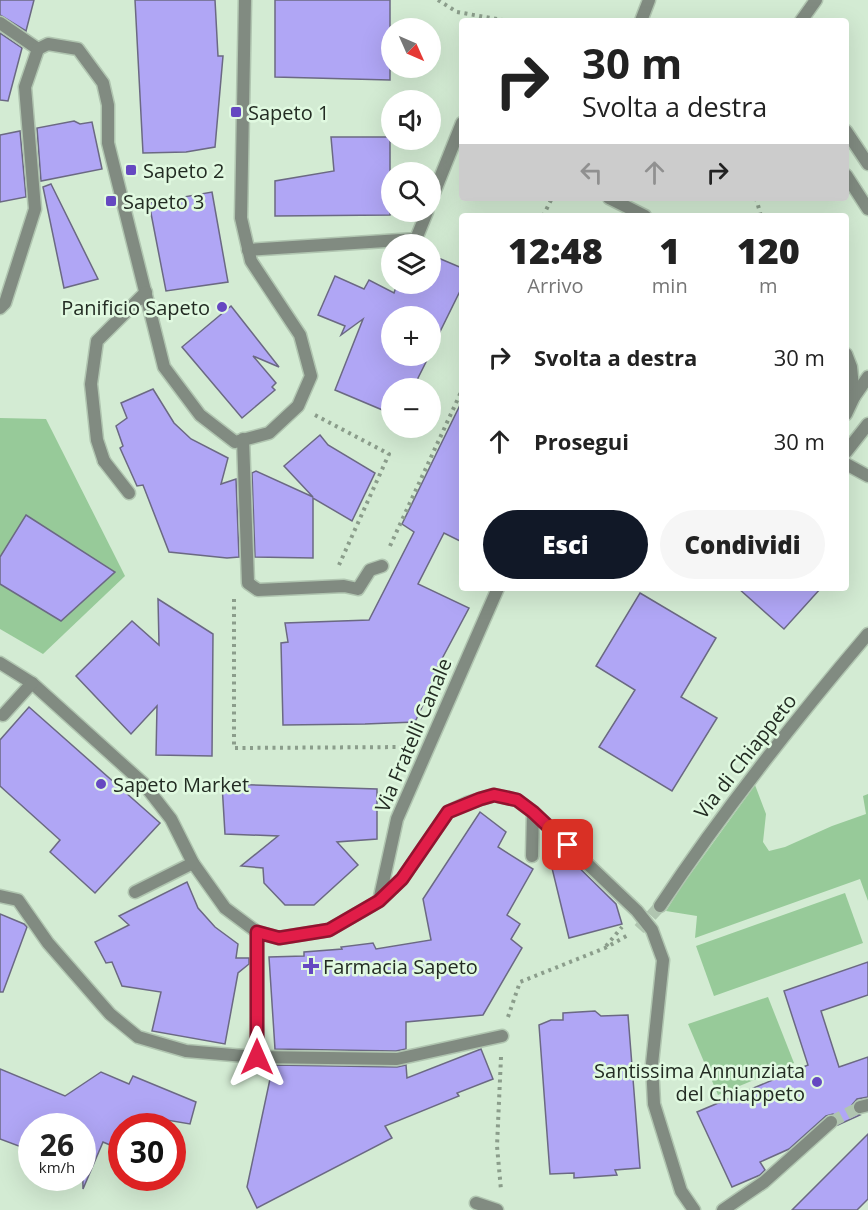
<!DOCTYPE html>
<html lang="it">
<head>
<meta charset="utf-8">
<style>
	body { margin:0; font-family:"Open Sans",sans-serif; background:#f6f6f6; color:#222; height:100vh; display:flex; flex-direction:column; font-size:22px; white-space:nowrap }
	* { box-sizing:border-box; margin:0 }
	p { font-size:20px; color:#767676 }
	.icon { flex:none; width:33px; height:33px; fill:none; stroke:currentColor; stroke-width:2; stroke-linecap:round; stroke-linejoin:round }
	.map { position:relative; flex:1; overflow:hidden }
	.side { position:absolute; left:459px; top:213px; width:390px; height:378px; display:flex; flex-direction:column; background:#fff; border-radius:6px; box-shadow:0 6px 24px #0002 }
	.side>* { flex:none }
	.hud { position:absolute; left:459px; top:18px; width:390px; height:183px; border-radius:6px; box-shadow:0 6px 24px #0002; background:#fff; color:#222; overflow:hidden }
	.needle { width:39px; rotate:135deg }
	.controls { position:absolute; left:381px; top:18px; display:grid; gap:12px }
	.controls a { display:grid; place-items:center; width:60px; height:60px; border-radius:50%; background:#fff; box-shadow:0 6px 24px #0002; font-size:30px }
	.speed { position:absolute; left:18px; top:1113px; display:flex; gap:12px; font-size:30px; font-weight:700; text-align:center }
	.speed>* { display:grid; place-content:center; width:78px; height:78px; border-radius:50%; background:#fff; box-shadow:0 6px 24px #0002; line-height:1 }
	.speed small { font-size:15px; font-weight:400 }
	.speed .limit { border:9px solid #d22; background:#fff; color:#111 }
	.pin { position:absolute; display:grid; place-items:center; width:51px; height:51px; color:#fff; margin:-26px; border-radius:12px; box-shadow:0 3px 9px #0006 }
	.me { position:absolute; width:66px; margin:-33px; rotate:0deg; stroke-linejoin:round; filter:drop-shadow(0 0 4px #0008) }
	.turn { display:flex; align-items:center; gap:21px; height:126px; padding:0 24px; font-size:27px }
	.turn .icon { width:78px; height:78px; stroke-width:2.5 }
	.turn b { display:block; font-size:42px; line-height:51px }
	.lanes { display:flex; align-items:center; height:57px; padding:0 24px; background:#0003; justify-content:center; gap:30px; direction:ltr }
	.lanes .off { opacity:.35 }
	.eta { display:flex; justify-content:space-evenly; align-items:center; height:102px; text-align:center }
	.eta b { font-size:36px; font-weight:800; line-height:42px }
	.primary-button { display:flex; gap:12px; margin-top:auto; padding:12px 24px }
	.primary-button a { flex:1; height:69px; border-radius:36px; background:#111827; color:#fff; font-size:24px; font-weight:800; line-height:69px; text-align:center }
	.primary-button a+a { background:#f6f6f6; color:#222 }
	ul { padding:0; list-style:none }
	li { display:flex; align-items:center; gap:18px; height:84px; padding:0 24px }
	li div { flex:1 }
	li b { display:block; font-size:22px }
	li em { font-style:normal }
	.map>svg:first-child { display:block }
	.green { fill:#97ca99 }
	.building { fill:#b0a6f5; stroke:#6b6983; stroke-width:1.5 }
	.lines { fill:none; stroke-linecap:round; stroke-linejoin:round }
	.pedestrian-tunnel { stroke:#b0c5b0; stroke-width:12; stroke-dasharray:12 6; stroke-linecap:butt }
	.minor-tunnel { stroke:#b0c5b0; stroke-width:12; stroke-dasharray:12 6; stroke-linecap:butt }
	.service-casing { stroke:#b0c5b0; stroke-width:15 }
	.pedestrian-casing { stroke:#b0c5b0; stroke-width:15 }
	.minor-casing { stroke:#b0c5b0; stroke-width:15 }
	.path { stroke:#8b9d8b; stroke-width:4; stroke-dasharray:3 4.5; stroke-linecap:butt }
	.service { stroke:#818b81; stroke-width:12 }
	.pedestrian { stroke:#818b81; stroke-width:12 }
	.minor { stroke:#818b81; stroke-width:12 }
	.route-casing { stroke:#92132f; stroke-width:15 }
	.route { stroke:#e11d48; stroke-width:10 }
	.poi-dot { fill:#6548c1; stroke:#e0f9e0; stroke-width:2 }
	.labels { text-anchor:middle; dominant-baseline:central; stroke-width:5; stroke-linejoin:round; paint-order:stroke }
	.poi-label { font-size:20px; fill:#232c23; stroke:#e0f9e0; text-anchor:start }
	.street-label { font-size:20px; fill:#232c23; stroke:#e0f9e0 }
</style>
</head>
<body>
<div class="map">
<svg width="868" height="1210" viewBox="0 0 868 1210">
	<rect width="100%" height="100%" fill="#d3ebd3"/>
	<g class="green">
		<path d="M 0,418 L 46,419 L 125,576 L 43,654 L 0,629 Z"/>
		<path d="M 755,785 L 766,814 L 763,842 L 769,851 L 785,847 L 832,826 L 866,814 L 863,796 L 868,794 L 868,901 L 860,879 L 695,938 L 697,916 L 666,911 L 681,887 Z"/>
		<path d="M 845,893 L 863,943 L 714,996 L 696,946 Z"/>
		<path d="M 768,997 L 794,1063 L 718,1095 L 688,1024 Z"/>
	</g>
	<g class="building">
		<path d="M 0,0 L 34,0 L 26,31 L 0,15 Z"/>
		<path d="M 135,0 L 215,0 L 218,56 L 223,56 L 215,147 L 186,152 L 143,153 Z"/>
		<path d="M 275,0 L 390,0 L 390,80 L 275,77 Z"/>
		<path d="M 0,33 L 22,48 L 8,101 L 0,100 Z"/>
		<path d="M 74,121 L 80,124 L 92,122 L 102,169 L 41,181 L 37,128 Z"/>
		<path d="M 20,131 L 26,197 L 0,202 L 0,135 Z"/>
		<path d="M 331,137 L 390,137 L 390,215 L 275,216 L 275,181 L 334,171 Z"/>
		<path d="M 51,184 L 98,279 L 64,288 L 43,187 Z"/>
		<path d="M 212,192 L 228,282 L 166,291 L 149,203 Z"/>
		<path d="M 436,257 L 462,268 L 462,287 L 430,352 L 430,316 L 392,316 L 392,356 L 429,356 L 413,388 L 392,388 L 392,414 L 335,390 L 363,319 L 341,335 L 345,326 L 318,315 L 335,276 L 364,289 L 369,280 L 394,293 L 397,284 L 430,284 L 430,269 Z"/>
		<path d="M 231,306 L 279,367 L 253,356 L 276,383 L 272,387 L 275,390 L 242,418 L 182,347 Z"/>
		<path d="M 153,389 L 174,423 L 191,439 L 228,458 L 221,484 L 236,479 L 239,557 L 227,558 L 169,552 L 143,485 L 137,486 L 120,448 L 123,446 L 116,426 L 127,418 L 121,403 Z"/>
		<path d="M 462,401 L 462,542 L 444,533 L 418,584 L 469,608 L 436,670 L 439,671 L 415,722 L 365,724 L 283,725 L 281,643 L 288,642 L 285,623 L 369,620 L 414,532 L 402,524 Z"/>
		<path d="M 320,435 L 328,445 L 375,473 L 352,521 L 313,498 L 313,558 L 255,557 L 252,473 L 256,471 L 313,497 L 284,466 Z"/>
		<path d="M 26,515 L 115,572 L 61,621 L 0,584 L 0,557 Z"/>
		<path d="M 738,588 L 821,588 L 784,629 Z"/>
		<path d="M 640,593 L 716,638 L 681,697 L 717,718 L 672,791 L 599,747 L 635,690 L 596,666 Z"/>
		<path d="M 158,599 L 213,634 L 212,756 L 156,755 L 157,706 L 131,734 L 76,676 L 132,621 L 159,645 Z"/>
		<path d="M 29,707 L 160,823 L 95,893 L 50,852 L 60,840 L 0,786 L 0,740 Z"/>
		<path d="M 222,784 L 377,789 L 377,839 L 337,842 L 358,865 L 314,905 L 285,905 L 264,883 L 263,868 L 241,866 L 278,836 L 225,834 Z"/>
		<path d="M 480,812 L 506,832 L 498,847 L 533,869 L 507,915 L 520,924 L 511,939 L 522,948 L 483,1015 L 406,1022 L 406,1049 L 396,1051 L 275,1049 L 269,957 L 304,956 L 304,952 L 342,949 L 341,947 L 373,943 L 376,949 L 431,940 L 423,899 Z"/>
		<path d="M 560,849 L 616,904 L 622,924 L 569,938 L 551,864 L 551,858 Z"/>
		<path d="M 187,882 L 198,908 L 215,927 L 238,944 L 236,958 L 249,958 L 249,964 L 238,973 L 225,1044 L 152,1031 L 161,992 L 122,986 L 112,962 L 106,963 L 95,942 L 129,925 L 119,916 Z"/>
		<path d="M 0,914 L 24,924 L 27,927 L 3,992 L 0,992 Z"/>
		<path d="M 868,962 L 868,995 L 821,1011 L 839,1067 L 868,1057 L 868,1097 L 857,1099 L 852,1105 L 854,1112 L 860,1115 L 838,1125 L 839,1121 L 837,1116 L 833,1114 L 826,1116 L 789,1149 L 760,1162 L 765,1170 L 760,1175 L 732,1187 L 697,1112 L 808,1065 L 784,991 Z"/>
		<path d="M 595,1011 L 601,1016 L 628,1015 L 640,1168 L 615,1170 L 617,1175 L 574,1178 L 574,1173 L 550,1174 L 539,1025 L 551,1020 L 563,1020 L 563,1013 Z"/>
		<path d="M 481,1049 L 493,1079 L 457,1093 L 459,1096 L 385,1126 L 392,1138 L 257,1208 L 247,1187 L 273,1065 L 397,1067 L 406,1065 L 407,1078 Z"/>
		<path d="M 0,1069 L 65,1096 L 101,1072 L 129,1084 L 133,1076 L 196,1102 L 190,1124 L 161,1119 L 157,1126 L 122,1126 L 122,1150 L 103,1142 L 83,1189 L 82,1126 L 32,1126 L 32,1151 L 0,1139 Z"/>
		<path d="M 868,1134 L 868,1199 L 857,1210 L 792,1210 Z"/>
	</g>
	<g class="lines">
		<path class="pedestrian-tunnel" d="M 639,929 L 660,906"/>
		<path class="minor-tunnel" d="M 831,1122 L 860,1107"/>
		<defs>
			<path id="service" d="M 609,198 L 645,216"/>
			<g id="pedestrian">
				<path d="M 641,21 L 649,0"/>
				<path d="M 104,461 L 129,493"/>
				<path d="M 532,856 L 533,812"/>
				<path d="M 660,906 C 723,811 794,721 868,634"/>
			</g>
			<g id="minor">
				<path d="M 801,21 L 816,0"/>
				<path d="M 0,23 L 38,49"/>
				<path d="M 846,131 L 868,164"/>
				<path d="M 846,175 L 868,209"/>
				<path d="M 430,203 L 462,123"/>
				<path d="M 248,250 L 416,239 L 427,212"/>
				<path d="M 0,308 L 5,303 L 35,209 L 25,87 L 38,49 L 48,44 L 78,49 L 103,83 L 108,105 L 108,143 L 164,367 L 200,415 L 235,442 L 269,433 L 298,406 L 311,376 L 300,335 L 251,261 L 241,218 L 245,0"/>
				<path d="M 846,354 L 851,367 L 854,397"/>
				<path d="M 846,414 L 854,397 L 868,377"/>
				<path d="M 243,439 L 248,583 L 258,590 L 344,586 L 358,589 L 370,570 L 382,566"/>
				<path d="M 846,452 L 868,424"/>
				<path d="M 104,461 L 97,440 L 91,384 L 97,341 L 146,292"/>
				<path d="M 846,464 L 868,476"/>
				<path d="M 0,663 L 32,683 L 143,783 L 171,819 L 193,863 L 225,908 L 257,932 L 279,938 L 329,930 L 379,901 L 402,879 L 448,812 L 467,803 L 494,795 L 517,800 L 533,812 L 637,911 L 652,930 L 663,960 L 652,1064 L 654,1104 L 681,1191 L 694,1210"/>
				<path d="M 3,715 L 32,683"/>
				<path d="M 135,892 L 193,863"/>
				<path d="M 0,896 L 18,900 L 48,943 L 110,1014 L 138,1037 L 186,1051 L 257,1057 L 257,932"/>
				<path d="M 379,901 L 397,819 L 498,588"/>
				<path d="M 257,1057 L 397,1059 L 502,1036"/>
				<path d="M 860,1107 L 868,1105"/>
				<path d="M 476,1203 L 497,1210"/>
				<path d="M 723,1210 L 764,1182 L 831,1122"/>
			</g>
		</defs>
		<use href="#service" class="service-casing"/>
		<use href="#pedestrian" class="pedestrian-casing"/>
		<use href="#minor" class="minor-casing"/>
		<g class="path">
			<path d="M 438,0 L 457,12 L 508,21"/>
			<path d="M 756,198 L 761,216"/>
			<path d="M 543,216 L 552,198"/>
			<path d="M 315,415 L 389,454 L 339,565"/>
			<path d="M 390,546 L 462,390"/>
			<path d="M 234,599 L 234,748 L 407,747"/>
			<path d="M 606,946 L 622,927"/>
			<path d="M 508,1017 L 520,982 L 605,948 L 630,934"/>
			<path d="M 501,1057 L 497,1146 L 501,1190"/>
		</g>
		<use href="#service" class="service"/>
		<use href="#pedestrian" class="pedestrian"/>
		<use href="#minor" class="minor"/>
	</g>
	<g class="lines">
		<defs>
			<path id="route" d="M 257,1057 L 257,932 L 279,938 L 329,930 L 379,901 L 402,879 L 448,812 L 480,799 L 494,795 L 517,800 L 533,812 L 568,845"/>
		</defs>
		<use href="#route" class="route-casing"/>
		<use href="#route" class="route"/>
	</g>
	<g class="poi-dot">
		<rect x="230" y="106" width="12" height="12" rx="3"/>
		<rect x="125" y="164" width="12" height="12" rx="3"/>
		<rect x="105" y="195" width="12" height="12" rx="3"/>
		<circle cx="222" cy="307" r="6"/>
		<circle cx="101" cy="784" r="6"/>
		<path d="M308 957h6v6h6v6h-6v6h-6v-6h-6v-6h6z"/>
		<circle cx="817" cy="1082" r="6"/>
	</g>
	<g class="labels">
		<g class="poi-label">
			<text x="248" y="112">Sapeto 1</text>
			<text x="143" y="170">Sapeto 2</text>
			<text x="123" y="201">Sapeto 3</text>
			<text x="210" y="307" text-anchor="end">Panificio Sapeto</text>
			<text x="113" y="784">Sapeto Market</text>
			<text x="323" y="966">Farmacia Sapeto</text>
			<text x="805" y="1070" text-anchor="end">Santissima Annunziata<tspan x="805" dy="23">del Chiappeto</tspan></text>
		</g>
		<g class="street-label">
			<text transform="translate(413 735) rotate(-67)">Via Fratelli Canale</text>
			<text transform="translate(745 756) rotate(-52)">Via di Chiappeto</text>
		</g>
	</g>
</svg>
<div class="controls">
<a><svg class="needle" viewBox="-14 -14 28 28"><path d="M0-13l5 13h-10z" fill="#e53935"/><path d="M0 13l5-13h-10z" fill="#767676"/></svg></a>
<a><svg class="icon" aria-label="sound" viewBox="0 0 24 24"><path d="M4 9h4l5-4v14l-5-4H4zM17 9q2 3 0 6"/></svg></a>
<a><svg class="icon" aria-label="search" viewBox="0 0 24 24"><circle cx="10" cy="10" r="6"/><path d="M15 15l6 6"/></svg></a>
<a><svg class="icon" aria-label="layers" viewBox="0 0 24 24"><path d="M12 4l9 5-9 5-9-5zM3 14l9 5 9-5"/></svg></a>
<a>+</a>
<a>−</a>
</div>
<div class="speed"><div>26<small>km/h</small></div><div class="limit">30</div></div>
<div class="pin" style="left:568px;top:845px;background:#d93025"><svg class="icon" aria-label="arrive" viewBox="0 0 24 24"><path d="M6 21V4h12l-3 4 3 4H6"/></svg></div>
<svg class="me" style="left:257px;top:1057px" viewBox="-20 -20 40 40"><path d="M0-17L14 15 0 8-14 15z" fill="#e11d48" stroke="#fff" stroke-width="4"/></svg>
<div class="hud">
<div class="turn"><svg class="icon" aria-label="right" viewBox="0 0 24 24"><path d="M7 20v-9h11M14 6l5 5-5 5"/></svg><div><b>30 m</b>Svolta a destra</div></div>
<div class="lanes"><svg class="icon off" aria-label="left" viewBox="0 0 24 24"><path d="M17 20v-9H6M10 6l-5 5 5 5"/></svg><svg class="icon off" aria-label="ahead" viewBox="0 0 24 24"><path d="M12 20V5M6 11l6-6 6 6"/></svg><svg class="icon" aria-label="right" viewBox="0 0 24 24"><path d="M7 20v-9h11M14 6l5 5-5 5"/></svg></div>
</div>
<section class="side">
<div class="eta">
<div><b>12:48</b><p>Arrivo</p></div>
<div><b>1</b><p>min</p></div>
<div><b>120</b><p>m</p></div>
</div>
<ul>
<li><svg class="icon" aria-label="right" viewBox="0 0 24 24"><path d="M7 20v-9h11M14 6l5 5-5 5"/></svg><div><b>Svolta a destra</b></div><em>30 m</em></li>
<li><svg class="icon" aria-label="ahead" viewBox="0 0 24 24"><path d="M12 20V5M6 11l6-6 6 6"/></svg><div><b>Prosegui</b></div><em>30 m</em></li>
</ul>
<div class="primary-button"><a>Esci</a><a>Condividi</a></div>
</section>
</div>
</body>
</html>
